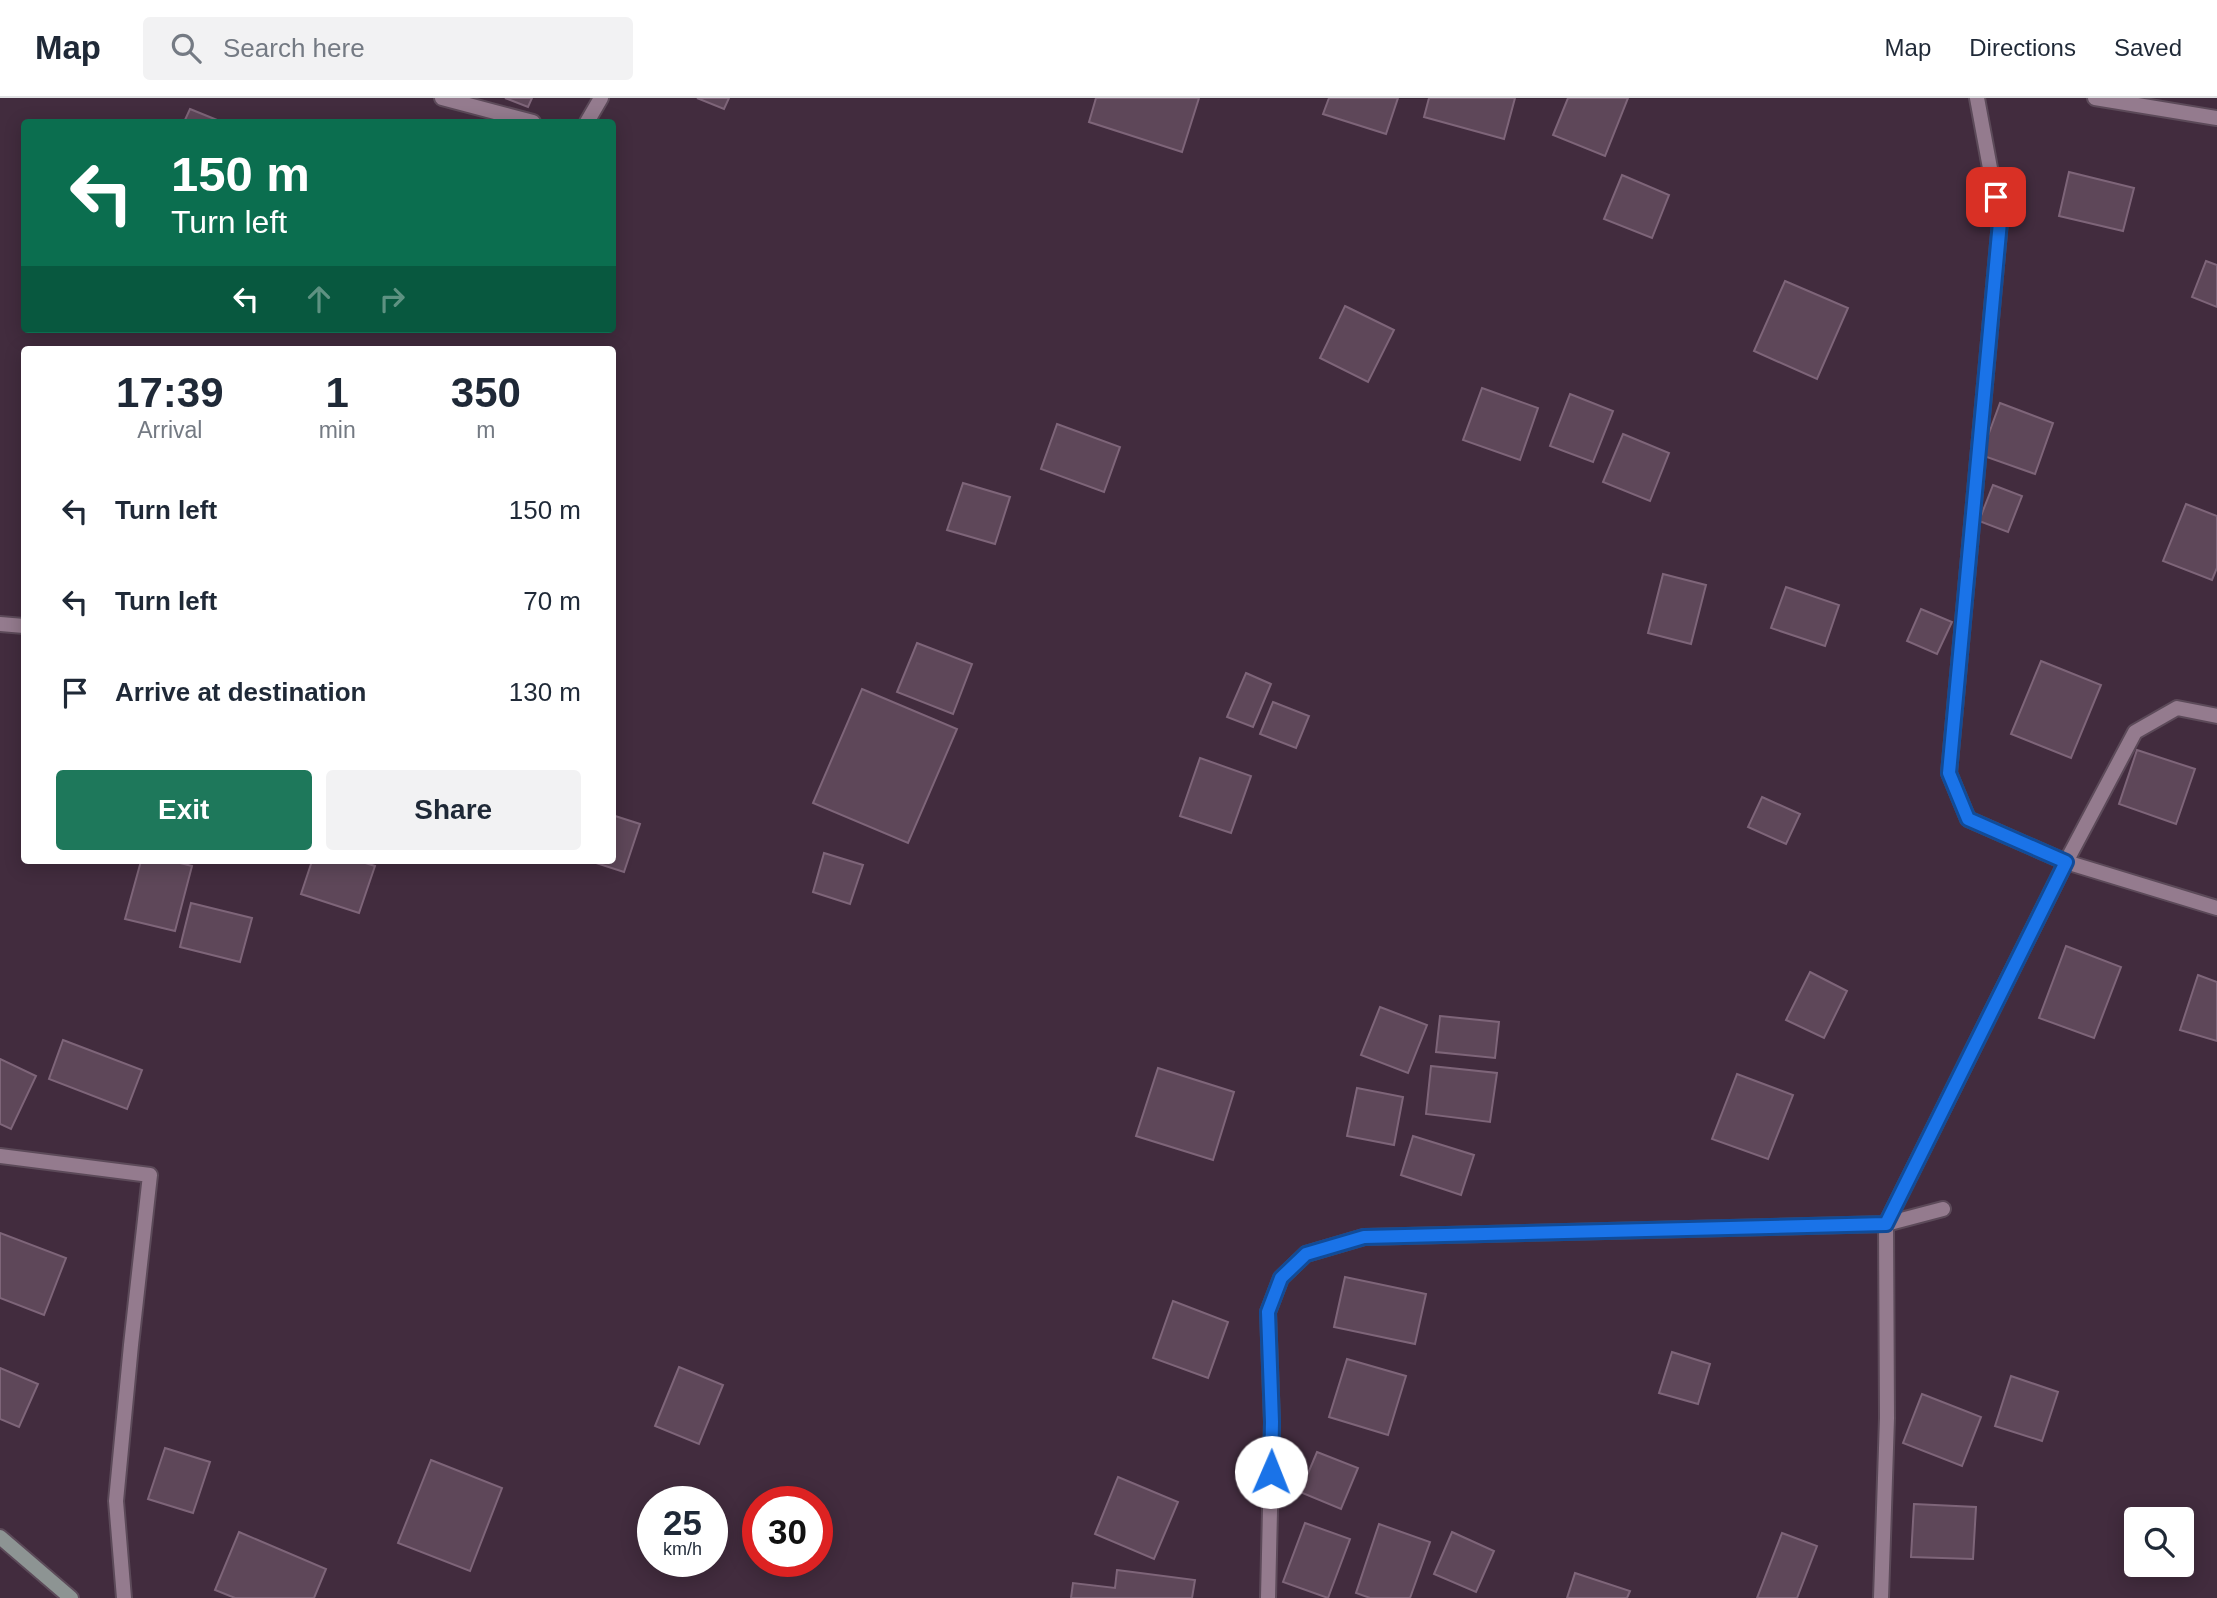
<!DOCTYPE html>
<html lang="en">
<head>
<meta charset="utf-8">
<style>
	body { margin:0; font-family:Arial,sans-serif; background:#f2f2f3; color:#1f2937; height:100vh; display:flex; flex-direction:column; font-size:26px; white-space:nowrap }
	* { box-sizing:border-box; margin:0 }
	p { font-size:23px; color:#747a83 }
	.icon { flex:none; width:38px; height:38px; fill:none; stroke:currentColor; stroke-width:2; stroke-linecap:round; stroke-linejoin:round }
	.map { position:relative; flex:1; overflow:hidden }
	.drawer { position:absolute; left:21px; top:248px; width:595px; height:518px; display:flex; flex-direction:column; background:#fff; border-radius:7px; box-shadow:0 4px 18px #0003 }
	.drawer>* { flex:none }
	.guide { position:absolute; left:21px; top:21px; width:595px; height:214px; border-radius:7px; box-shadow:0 4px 18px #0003; background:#0b6e4f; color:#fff; overflow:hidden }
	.controls { position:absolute; left:2124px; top:1409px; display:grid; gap:14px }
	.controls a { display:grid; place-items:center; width:70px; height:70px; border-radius:7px; background:#fff; box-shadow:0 4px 18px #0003; font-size:35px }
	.speed { position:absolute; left:637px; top:1388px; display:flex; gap:14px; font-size:35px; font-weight:700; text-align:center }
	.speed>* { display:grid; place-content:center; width:91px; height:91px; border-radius:50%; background:#fff; box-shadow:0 4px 18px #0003; line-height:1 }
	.speed small { font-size:18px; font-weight:400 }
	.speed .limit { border:10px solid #d22; background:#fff; color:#111 }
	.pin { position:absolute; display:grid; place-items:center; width:60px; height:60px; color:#fff; margin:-30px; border-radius:14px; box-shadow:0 4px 10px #0006 }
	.me { position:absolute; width:77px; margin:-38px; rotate:1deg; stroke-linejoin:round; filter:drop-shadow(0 0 5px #0008) }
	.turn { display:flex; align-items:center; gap:24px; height:147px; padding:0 35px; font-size:32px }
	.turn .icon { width:91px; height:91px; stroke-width:2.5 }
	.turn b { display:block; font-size:49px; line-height:60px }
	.lanes { display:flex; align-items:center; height:66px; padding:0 35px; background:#0003; justify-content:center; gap:35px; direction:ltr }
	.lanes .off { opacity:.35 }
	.eta { display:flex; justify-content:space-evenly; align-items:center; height:119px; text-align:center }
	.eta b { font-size:42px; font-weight:800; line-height:49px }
	.primary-button { display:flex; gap:14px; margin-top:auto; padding:14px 35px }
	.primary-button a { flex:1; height:80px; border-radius:7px; background:#1e785b; color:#fff; font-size:28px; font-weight:800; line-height:80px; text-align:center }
	.primary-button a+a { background:#f2f2f3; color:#1f2937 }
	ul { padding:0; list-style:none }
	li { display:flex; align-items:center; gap:21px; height:91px; padding:0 35px }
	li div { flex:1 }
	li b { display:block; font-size:26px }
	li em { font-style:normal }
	header { display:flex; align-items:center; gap:42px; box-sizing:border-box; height:98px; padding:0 35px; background:#fff; border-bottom:2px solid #e0e1e3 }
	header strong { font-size:33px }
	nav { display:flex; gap:38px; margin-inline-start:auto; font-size:24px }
	.search { width:490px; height:63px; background:#f2f2f3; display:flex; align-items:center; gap:18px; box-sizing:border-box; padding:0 24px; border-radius:7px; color:#747a83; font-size:26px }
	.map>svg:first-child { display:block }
	.building { fill:#5e4759; stroke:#7e6579; stroke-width:2 }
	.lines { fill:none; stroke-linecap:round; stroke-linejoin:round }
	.street-casing { stroke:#5c4a59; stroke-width:18 }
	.secondary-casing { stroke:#5c4a59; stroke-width:18 }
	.street { stroke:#947b8e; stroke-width:14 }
	.secondary { stroke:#8d9493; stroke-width:14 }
	.route-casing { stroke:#114b97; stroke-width:18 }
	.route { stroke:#1a73e8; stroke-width:12 }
</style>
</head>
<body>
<header>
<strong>Map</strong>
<div class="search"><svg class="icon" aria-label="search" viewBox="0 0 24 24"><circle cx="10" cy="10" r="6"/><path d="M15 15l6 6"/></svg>Search here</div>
<nav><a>Map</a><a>Directions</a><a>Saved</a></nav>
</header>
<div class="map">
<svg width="2217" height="1500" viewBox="0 0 2217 1500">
	<rect width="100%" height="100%" fill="#422c3e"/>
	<g class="building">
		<path d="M 505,0 L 532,0 L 528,9 Z"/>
		<path d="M 697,0 L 729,0 L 724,11 Z"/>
		<path d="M 1096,0 L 1199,0 L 1182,54 L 1089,24 Z"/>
		<path d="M 1329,0 L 1398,0 L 1386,36 L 1323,16 Z"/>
		<path d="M 1429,0 L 1515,0 L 1504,41 L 1424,19 Z"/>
		<path d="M 1568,0 L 1628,0 L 1605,58 L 1553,37 Z"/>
		<path d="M 190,11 L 222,24 L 184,24 Z"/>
		<path d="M 2069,74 L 2134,90 L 2123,133 L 2059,118 Z"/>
		<path d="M 1622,77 L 1669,97 L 1652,140 L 1604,121 Z"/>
		<path d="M 2206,163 L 2217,167 L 2217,209 L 2192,199 Z"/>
		<path d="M 1785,183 L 1848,210 L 1817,281 L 1754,253 Z"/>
		<path d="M 1345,208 L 1394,232 L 1368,284 L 1320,260 Z"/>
		<path d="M 1482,290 L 1538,310 L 1520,362 L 1463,342 Z"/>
		<path d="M 1570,296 L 1613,313 L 1593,364 L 1550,348 Z"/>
		<path d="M 2000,305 L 2053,325 L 2035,376 L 1981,357 Z"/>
		<path d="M 1057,326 L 1120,349 L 1104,394 L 1041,371 Z"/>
		<path d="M 1623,336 L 1669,355 L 1650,403 L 1603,384 Z"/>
		<path d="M 963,385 L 1010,399 L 995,446 L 947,432 Z"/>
		<path d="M 1993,387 L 2022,398 L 2008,434 L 1979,423 Z"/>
		<path d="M 2186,406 L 2217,418 L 2217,470 L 2212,482 L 2163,463 Z"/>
		<path d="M 1663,476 L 1706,487 L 1691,546 L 1648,535 Z"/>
		<path d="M 1786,489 L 1839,507 L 1825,548 L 1771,530 Z"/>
		<path d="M 1921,511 L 1952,524 L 1937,556 L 1907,543 Z"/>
		<path d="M 917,545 L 972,566 L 953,616 L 897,594 Z"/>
		<path d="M 2041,563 L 2101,587 L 2071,660 L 2011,636 Z"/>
		<path d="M 1246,575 L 1271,586 L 1253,629 L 1227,619 Z"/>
		<path d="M 862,591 L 957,631 L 908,745 L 813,705 Z"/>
		<path d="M 1273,604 L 1309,618 L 1296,650 L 1260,636 Z"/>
		<path d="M 2137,652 L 2195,671 L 2176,726 L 2119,706 Z"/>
		<path d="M 1200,660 L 1251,678 L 1231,735 L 1180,718 Z"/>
		<path d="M 1762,699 L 1800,716 L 1786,746 L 1748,729 Z"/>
		<path d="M 612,717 L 640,726 L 624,774 L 590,763 L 612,763 Z"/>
		<path d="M 824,755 L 863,767 L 850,806 L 813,794 Z"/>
		<path d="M 141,763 L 172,763 L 192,768 L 175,833 L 125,821 Z"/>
		<path d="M 312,763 L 359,763 L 375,768 L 359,815 L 301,796 Z"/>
		<path d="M 191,805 L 252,820 L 240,864 L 180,849 Z"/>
		<path d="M 2066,848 L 2121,869 L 2094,940 L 2039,920 Z"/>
		<path d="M 1810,874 L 1847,893 L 1824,940 L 1786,922 Z"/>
		<path d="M 2198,877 L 2217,884 L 2217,943 L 2180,932 Z"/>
		<path d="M 1380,909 L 1427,927 L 1408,975 L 1361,957 Z"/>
		<path d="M 1440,918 L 1499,924 L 1495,960 L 1436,954 Z"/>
		<path d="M 63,942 L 142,972 L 127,1011 L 49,981 Z"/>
		<path d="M 0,961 L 36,978 L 11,1031 L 0,1026 Z"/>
		<path d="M 1431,968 L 1497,975 L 1490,1024 L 1426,1016 Z"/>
		<path d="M 1158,970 L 1234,994 L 1213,1062 L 1136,1038 Z"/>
		<path d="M 1737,976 L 1793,997 L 1768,1061 L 1712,1041 Z"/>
		<path d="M 1357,990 L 1403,999 L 1394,1047 L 1347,1038 Z"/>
		<path d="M 1413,1038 L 1474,1057 L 1461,1097 L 1401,1077 Z"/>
		<path d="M 0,1135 L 66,1160 L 44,1217 L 0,1200 Z"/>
		<path d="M 1345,1179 L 1426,1196 L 1415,1246 L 1334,1229 Z"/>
		<path d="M 1173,1203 L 1228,1224 L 1208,1280 L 1153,1260 Z"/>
		<path d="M 1672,1254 L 1710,1266 L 1698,1306 L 1659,1295 Z"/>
		<path d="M 1347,1261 L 1406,1278 L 1388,1337 L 1329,1319 Z"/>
		<path d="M 679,1269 L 723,1287 L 699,1346 L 655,1328 Z"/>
		<path d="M 0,1270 L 38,1286 L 19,1329 L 0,1321 Z"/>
		<path d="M 2011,1278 L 2058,1294 L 2042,1343 L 1995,1328 Z"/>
		<path d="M 1922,1296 L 1981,1319 L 1962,1368 L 1903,1345 Z"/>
		<path d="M 165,1350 L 210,1364 L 193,1415 L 148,1401 Z"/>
		<path d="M 1317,1354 L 1358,1370 L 1341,1411 L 1300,1394 Z"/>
		<path d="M 431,1362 L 502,1390 L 470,1473 L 398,1445 Z"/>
		<path d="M 1118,1379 L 1178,1404 L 1154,1461 L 1095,1436 Z"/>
		<path d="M 1914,1406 L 1976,1409 L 1973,1461 L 1911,1459 Z"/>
		<path d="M 1305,1425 L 1350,1441 L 1328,1500 L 1283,1484 Z"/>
		<path d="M 1379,1426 L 1430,1444 L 1410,1500 L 1370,1500 L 1356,1495 Z"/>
		<path d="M 239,1434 L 326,1471 L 314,1500 L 235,1500 L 215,1492 Z"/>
		<path d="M 1452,1434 L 1494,1453 L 1476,1494 L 1434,1476 Z"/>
		<path d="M 1782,1435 L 1817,1448 L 1797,1500 L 1757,1500 Z"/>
		<path d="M 1117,1472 L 1195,1482 L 1192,1500 L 1071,1500 L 1073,1485 L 1115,1490 Z"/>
		<path d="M 1575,1475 L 1630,1493 L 1627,1500 L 1567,1500 Z"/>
	</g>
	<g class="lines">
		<defs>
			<g id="street">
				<path d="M 442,0 L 533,24"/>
				<path d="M 1977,0 L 2000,124 L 1949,675 L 1968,721 L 2066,764 L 2217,810"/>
				<path d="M 2095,0 L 2217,20"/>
				<path d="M 587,24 L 601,0"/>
				<path d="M 0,526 L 24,528"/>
				<path d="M 0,1058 L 150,1077 L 131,1247 L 116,1403 L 124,1500"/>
				<path d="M 1268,1500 L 1272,1324 L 1268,1214 L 1281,1180 L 1306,1156 L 1364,1139 L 1886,1126 L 1943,1111"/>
				<path d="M 1881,1500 L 1887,1320 L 1886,1126 L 2066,764 L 2135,634 L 2177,610 L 2217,618"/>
			</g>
			<path id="secondary" d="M 0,1439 L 71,1500"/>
		</defs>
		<use href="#street" class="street-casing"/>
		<use href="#secondary" class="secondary-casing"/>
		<use href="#street" class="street"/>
		<use href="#secondary" class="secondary"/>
	</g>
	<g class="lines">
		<defs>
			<path id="route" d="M 1271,1374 L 1272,1324 L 1268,1214 L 1281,1180 L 1306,1156 L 1364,1139 L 1886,1126 L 2066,764 L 1968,721 L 1949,675 L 2000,124 L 1996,99"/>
		</defs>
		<use href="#route" class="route-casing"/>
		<use href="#route" class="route"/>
	</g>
</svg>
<div class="controls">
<a><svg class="icon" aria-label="search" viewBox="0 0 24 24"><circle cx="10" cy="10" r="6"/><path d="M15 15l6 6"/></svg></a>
</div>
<div class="speed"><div>25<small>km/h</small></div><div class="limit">30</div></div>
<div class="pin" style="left:1996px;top:99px;background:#d93025"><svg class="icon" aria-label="arrive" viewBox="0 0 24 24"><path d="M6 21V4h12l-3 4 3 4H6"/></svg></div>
<svg class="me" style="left:1271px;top:1374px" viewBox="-20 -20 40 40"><circle r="19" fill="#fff"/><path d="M0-13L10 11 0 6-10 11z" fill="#1a73e8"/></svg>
<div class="guide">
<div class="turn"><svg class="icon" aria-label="left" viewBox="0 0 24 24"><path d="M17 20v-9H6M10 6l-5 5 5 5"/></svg><div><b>150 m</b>Turn left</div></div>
<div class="lanes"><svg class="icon" aria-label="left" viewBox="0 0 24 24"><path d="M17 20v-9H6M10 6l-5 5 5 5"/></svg><svg class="icon off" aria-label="ahead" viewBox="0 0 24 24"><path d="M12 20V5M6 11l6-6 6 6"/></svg><svg class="icon off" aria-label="right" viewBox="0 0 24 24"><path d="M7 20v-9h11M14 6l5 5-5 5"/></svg></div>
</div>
<section class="drawer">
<div class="eta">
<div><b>17:39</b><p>Arrival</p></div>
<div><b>1</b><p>min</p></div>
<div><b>350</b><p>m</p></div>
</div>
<ul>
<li><svg class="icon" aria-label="left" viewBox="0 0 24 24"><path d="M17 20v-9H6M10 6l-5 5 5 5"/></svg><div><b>Turn left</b></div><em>150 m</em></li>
<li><svg class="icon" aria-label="left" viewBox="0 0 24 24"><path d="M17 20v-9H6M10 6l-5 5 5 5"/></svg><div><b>Turn left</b></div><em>70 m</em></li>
<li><svg class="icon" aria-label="arrive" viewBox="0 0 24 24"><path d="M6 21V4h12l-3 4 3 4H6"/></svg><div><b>Arrive at destination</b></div><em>130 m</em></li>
</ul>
<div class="primary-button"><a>Exit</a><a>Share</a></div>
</section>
</div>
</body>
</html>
